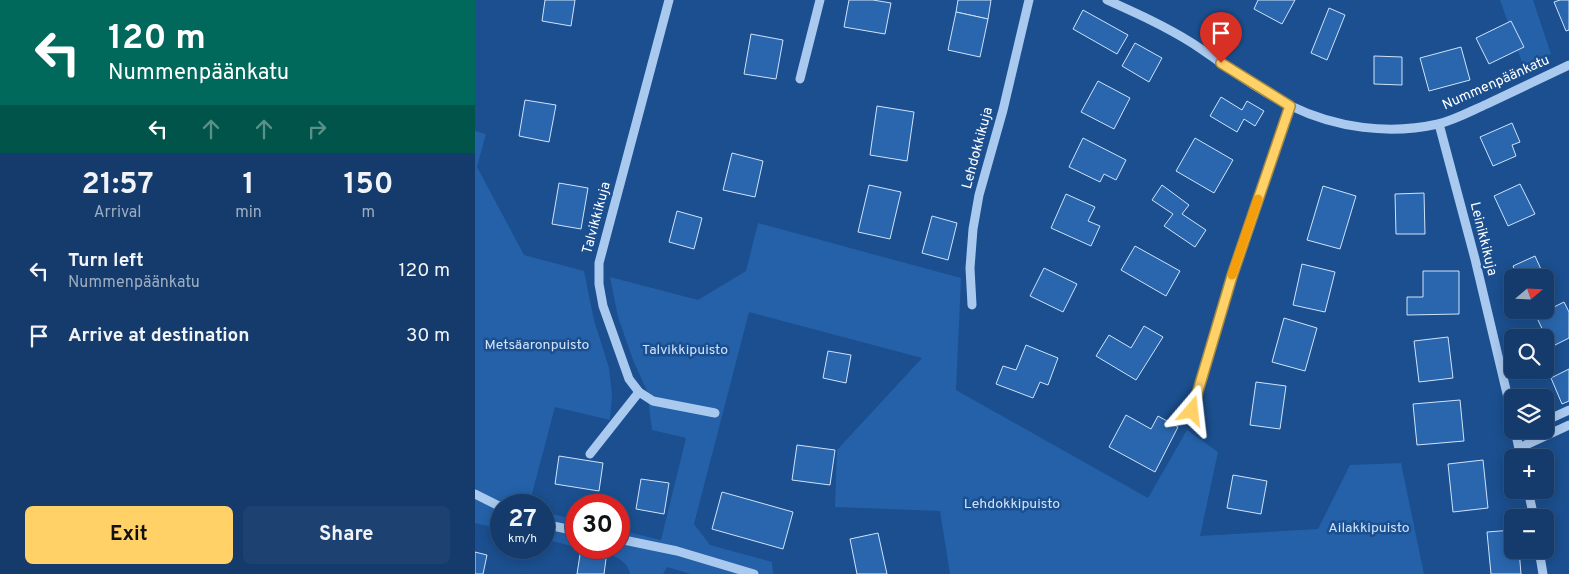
<!DOCTYPE html>
<html lang="en">
<head>
<meta charset="utf-8">
<style>
	body { margin:0; font-family:Overpass,sans-serif; background:#1d4271; color:#f1f3f6; height:100vh; display:flex; flex-direction:column; font-size:19px; white-space:nowrap }
	* { box-sizing:border-box; margin:0 }
	p { font-size:16px; color:#9dadc1 }
	.icon { flex:none; width:28px; height:28px; fill:none; stroke:currentColor; stroke-width:2; stroke-linecap:round; stroke-linejoin:round }
	.map { position:relative; flex:1; overflow:hidden }
	.details { display:flex; flex-direction:column; background:#143b6b; width:475px }
	.details>* { flex:none }
	.top-card { background:#00695c; color:#fff; overflow:hidden }
	.needle { width:32px; rotate:71deg }
	.tools { position:absolute; left:1029px; top:269px; display:grid; gap:10px }
	.tools a { display:grid; place-items:center; width:50px; height:50px; border-radius:8px; background:#143b6b; box-shadow:0 2px 12px #0003,0 0 0 1px #33557e; font-size:25px }
	.speed { position:absolute; left:15px; top:494px; display:flex; gap:10px; font-size:25px; font-weight:700; text-align:center }
	.speed>* { display:grid; place-content:center; width:65px; height:65px; border-radius:50%; background:#143b6b; box-shadow:0 2px 12px #0003,0 0 0 1px #33557e; line-height:1 }
	.speed small { font-size:12px; font-weight:400 }
	.speed .limit { border:8px solid #d22; background:#fff; color:#111 }
	.pin { position:absolute; display:grid; place-items:center; width:42px; height:42px; color:#fff; margin:-51px -21px; border-radius:50% 50% 50% 0; rotate:-45deg; box-shadow:0 0 5px #0007 }
	.pin .icon { rotate:45deg }
	.me { position:absolute; width:55px; margin:-28px; rotate:17deg; stroke-linejoin:round; filter:drop-shadow(0 0 4px #0008) }
	.turn { display:flex; align-items:center; gap:18px; height:105px; padding:0 25px; font-size:22px }
	.turn .icon { width:65px; height:65px; stroke-width:2.5 }
	.turn b { display:block; font-size:35px; line-height:42px }
	.lanes { display:flex; align-items:center; height:48px; padding:0 25px; background:#0003; justify-content:center; gap:25px; direction:ltr }
	.lanes .off { opacity:.35 }
	.eta { display:flex; justify-content:space-evenly; align-items:center; height:85px; text-align:center }
	.eta b { font-size:30px; font-weight:700; line-height:35px }
	.button { display:flex; gap:10px; margin-top:auto; padding:10px 25px }
	.button a { flex:1; height:58px; border-radius:8px; background:#ffd166; color:#111; font-size:20px; font-weight:700; line-height:58px; text-align:center }
	.button a+a { background:#1d4271; color:#f1f3f6 }
	ul { padding:0; list-style:none }
	li { display:flex; align-items:center; gap:15px; height:65px; padding:0 25px }
	li div { flex:1 }
	li b { display:block; font-size:19px }
	li em { font-style:normal }
	main { display:flex; flex:1; min-height:0 }
	.map>svg:first-child { display:block }
	.green { fill:#2461a8 }
	.building { fill:#2a66ad; stroke:#cfe3fa }
	.lines { fill:none; stroke-linecap:round; stroke-linejoin:round }
	.minor { stroke:#a9c9ee; stroke-width:9 }
	.route-casing { stroke:#a68842; stroke-width:12 }
	.route { stroke:#ffd166; stroke-width:9 }
	.slow { stroke:#f59e0b; stroke-width:9 }
	.labels { text-anchor:middle; dominant-baseline:central; stroke-width:5; stroke-linejoin:round; paint-order:stroke }
	.street-label { font-size:14px; fill:#fff; stroke:#1b4f8f }
	.park-label { font-size:14px; fill:#cfe3fa; stroke:#1b4f8f }
</style>
</head>
<body>
<main>
<section class="details">
<div class="top-card">
<div class="turn"><svg class="icon" aria-label="left" viewBox="0 0 24 24"><path d="M17 20v-9H6M10 6l-5 5 5 5"/></svg><div><b>120 m</b>Nummenpäänkatu</div></div>
<div class="lanes"><svg class="icon" aria-label="left" viewBox="0 0 24 24"><path d="M17 20v-9H6M10 6l-5 5 5 5"/></svg><svg class="icon off" aria-label="ahead" viewBox="0 0 24 24"><path d="M12 20V5M6 11l6-6 6 6"/></svg><svg class="icon off" aria-label="ahead" viewBox="0 0 24 24"><path d="M12 20V5M6 11l6-6 6 6"/></svg><svg class="icon off" aria-label="right" viewBox="0 0 24 24"><path d="M7 20v-9h11M14 6l5 5-5 5"/></svg></div>
</div>
<div class="eta">
<div><b>21:57</b><p>Arrival</p></div>
<div><b>1</b><p>min</p></div>
<div><b>150</b><p>m</p></div>
</div>
<ul>
<li><svg class="icon" aria-label="left" viewBox="0 0 24 24"><path d="M17 20v-9H6M10 6l-5 5 5 5"/></svg><div><b>Turn left</b><p>Nummenpäänkatu</p></div><em>120 m</em></li>
<li><svg class="icon" aria-label="arrive" viewBox="0 0 24 24"><path d="M6 21V4h12l-3 4 3 4H6"/></svg><div><b>Arrive at destination</b></div><em>30 m</em></li>
</ul>
<div class="button"><a>Exit</a><a>Share</a></div>
</section>
<div class="map">
<svg width="1094" height="574" viewBox="0 0 1094 574">
	<rect width="100%" height="100%" fill="#1b4f8f"/>
	<g class="green">
		<path d="M 1025,0 L 1058,0 L 1076,54 L 1049,68 Z"/>
		<path d="M 0,131 L 11,134 L 2,167 L 49,255 L 109,271 L 119,320 L 134,368 L 137,395 L 135,420 L 80,407 L 54,505 L 26,505 L 26,529 L 0,523 Z"/>
		<path d="M 283,223 L 486,278 L 481,390 L 673,498 L 712,430 L 743,452 L 725,536 L 843,529 L 875,465 L 926,463 L 949,574 L 475,574 L 465,511 L 360,507 L 362,450 L 447,358 L 274,312 L 219,524 L 235,545 L 297,562 L 298,574 L 216,574 L 192,567 L 188,574 L 155,574 C 152,553 120,552 103,548 L 144,548 L 144,530 L 186,540 L 211,438 L 177,430 L 172,391 L 158,360 L 143,317 L 135,277 L 223,300 L 271,271 Z"/>
		<path d="M 69,512 L 101,520 L 101,547 L 69,539 Z"/>
	</g>
	<g class="building">
		<path d="M 70,0 L 100,0 L 96,26 L 67,21 Z"/>
		<path d="M 374,0 L 398,0 L 416,3 L 410,34 L 369,27 Z"/>
		<path d="M 483,0 L 516,0 L 513,19 L 481,12 Z"/>
		<path d="M 783,0 L 820,0 L 807,24 L 779,9 Z"/>
		<path d="M 1085,0 L 1094,0 L 1094,30 L 1091,31 L 1079,2 Z"/>
		<path d="M 854,8 L 870,15 L 852,60 L 836,53 Z"/>
		<path d="M 608,10 L 653,35 L 642,54 L 598,29 Z"/>
		<path d="M 481,12 L 513,19 L 505,57 L 473,50 Z"/>
		<path d="M 1036,21 L 1049,47 L 1014,64 L 1001,38 Z"/>
		<path d="M 276,34 L 308,40 L 301,79 L 269,74 Z"/>
		<path d="M 660,43 L 687,58 L 674,82 L 647,66 Z"/>
		<path d="M 986,47 L 995,80 L 954,91 L 945,58 Z"/>
		<path d="M 899,56 L 927,57 L 927,85 L 899,84 Z"/>
		<path d="M 623,81 L 655,98 L 639,129 L 606,112 Z"/>
		<path d="M 746,97 L 767,110 L 772,101 L 789,111 L 780,126 L 769,119 L 762,132 L 735,116 Z"/>
		<path d="M 50,100 L 81,105 L 74,142 L 44,136 Z"/>
		<path d="M 402,106 L 439,112 L 432,161 L 395,155 Z"/>
		<path d="M 1037,123 L 1045,142 L 1037,145 L 1041,156 L 1018,166 L 1005,137 Z"/>
		<path d="M 608,138 L 651,160 L 641,180 L 629,174 L 625,182 L 594,167 Z"/>
		<path d="M 720,138 L 758,160 L 739,193 L 701,171 Z"/>
		<path d="M 257,153 L 288,161 L 280,197 L 248,190 Z"/>
		<path d="M 84,183 L 113,188 L 106,229 L 77,224 Z"/>
		<path d="M 1045,184 L 1060,214 L 1033,226 L 1019,196 Z"/>
		<path d="M 394,185 L 426,192 L 415,239 L 383,232 Z"/>
		<path d="M 687,185 L 714,205 L 707,214 L 731,230 L 720,247 L 689,226 L 698,214 L 677,200 Z"/>
		<path d="M 848,186 L 881,196 L 865,249 L 832,240 Z"/>
		<path d="M 949,193 L 950,234 L 921,234 L 920,194 Z"/>
		<path d="M 591,194 L 620,207 L 613,221 L 625,226 L 616,246 L 576,228 Z"/>
		<path d="M 202,211 L 227,218 L 219,249 L 194,242 Z"/>
		<path d="M 457,216 L 482,223 L 473,260 L 447,253 Z"/>
		<path d="M 660,246 L 705,271 L 691,296 L 646,270 Z"/>
		<path d="M 1060,256 L 1070,278 L 1043,278 L 1038,266 Z"/>
		<path d="M 827,264 L 860,272 L 850,312 L 818,305 Z"/>
		<path d="M 569,268 L 602,284 L 588,312 L 555,296 Z"/>
		<path d="M 948,271 L 984,271 L 984,314 L 932,315 L 932,297 L 948,297 Z"/>
		<path d="M 1089,302 L 1094,312 L 1094,338 L 1076,347 L 1061,316 Z"/>
		<path d="M 809,318 L 842,328 L 830,371 L 797,362 Z"/>
		<path d="M 669,326 L 688,337 L 661,380 L 621,356 L 634,335 L 656,348 Z"/>
		<path d="M 973,337 L 978,378 L 944,382 L 939,341 Z"/>
		<path d="M 551,345 L 583,358 L 573,385 L 565,382 L 558,398 L 521,384 L 528,366 L 541,370 Z"/>
		<path d="M 353,351 L 376,355 L 371,383 L 348,378 Z"/>
		<path d="M 1094,369 L 1094,401 L 1087,404 L 1076,378 Z"/>
		<path d="M 781,382 L 811,386 L 805,429 L 775,425 Z"/>
		<path d="M 985,400 L 989,441 L 942,445 L 938,404 Z"/>
		<path d="M 651,415 L 676,429 L 683,416 L 703,427 L 680,472 L 634,447 Z"/>
		<path d="M 322,445 L 360,450 L 355,485 L 317,480 Z"/>
		<path d="M 84,456 L 128,463 L 124,491 L 80,484 Z"/>
		<path d="M 1008,460 L 1013,508 L 978,512 L 973,464 Z"/>
		<path d="M 758,475 L 792,481 L 786,514 L 752,508 Z"/>
		<path d="M 166,479 L 194,483 L 189,514 L 161,509 Z"/>
		<path d="M 247,492 L 318,512 L 308,549 L 237,529 Z"/>
		<path d="M 1038,530 L 1038,550 L 1044,550 L 1046,574 L 1016,574 L 1012,532 Z"/>
		<path d="M 403,533 L 412,574 L 382,574 L 375,539 Z"/>
		<path d="M 106,548 L 132,551 L 129,574 L 102,574 Z"/>
		<path d="M 0,552 L 12,555 L 8,574 L 0,574 Z"/>
	</g>
	<g class="lines">
		<g class="minor">
			<path d="M 194,0 L 124,263 L 124,284 L 128,306 L 154,379 L 164,392 L 178,401 L 240,413"/>
			<path d="M 632,0 C 661,13 690,26 717,43 C 749,64 780,89 816,106 C 861,128 914,135 963,124 C 980,120 996,111 1012,104 C 1039,91 1067,78 1094,65"/>
			<path d="M 325,79 L 345,0"/>
			<path d="M 964,124 L 1000,259 L 1038,419"/>
			<path d="M 497,305 L 495,268 L 498,229 L 504,195 L 528,110 L 554,0"/>
			<path d="M 717,411 L 757,276 L 815,106"/>
			<path d="M 1070,421 L 1094,410"/>
			<path d="M 1040,430 L 1046,458"/>
			<path d="M 1041,435 L 1052,430"/>
			<path d="M 1044,448 L 1094,425"/>
			<path d="M 115,454 L 164,392"/>
			<path d="M 1053,490 L 1059,518"/>
			<path d="M 0,494 L 26,507"/>
			<path d="M 69,524 L 101,531"/>
			<path d="M 144,539 L 202,551 L 279,574"/>
			<path d="M 1064,550 L 1068,574"/>
		</g>
	</g>
	<g class="lines">
		<defs>
			<path id="route" d="M 717,411 L 757,276 L 815,106 L 746,63"/>
		</defs>
		<use href="#route" class="route-casing"/>
		<use href="#route" class="route"/>
		<path class="slow" d="M 757,275 L 783,199"/>
	</g>
	<g class="labels">
		<g class="street-label">
			<text transform="translate(1021 83) rotate(-24)">Nummenpäänkatu</text>
			<text transform="translate(503 148) rotate(-75)">Lehdokkikuja</text>
			<text transform="translate(122 218) rotate(-75)">Talvikkikuja</text>
			<text transform="translate(1008 239) rotate(76)">Leinikkikuja</text>
		</g>
		<g class="park-label">
			<text x="62" y="345">Metsäaronpuisto</text>
			<text x="210" y="350">Talvikkipuisto</text>
			<text x="537" y="504">Lehdokkipuisto</text>
			<text x="894" y="528">Ailakkipuisto</text>
		</g>
	</g>
</svg>
<div class="tools">
<a><svg class="needle" viewBox="-14 -14 28 28"><path d="M0-13l5 13h-10z" fill="#e53935"/><path d="M0 13l5-13h-10z" fill="#9dadc1"/></svg></a>
<a><svg class="icon" aria-label="search" viewBox="0 0 24 24"><circle cx="10" cy="10" r="6"/><path d="M15 15l6 6"/></svg></a>
<a><svg class="icon" aria-label="layers" viewBox="0 0 24 24"><path d="M12 4l9 5-9 5-9-5zM3 14l9 5 9-5"/></svg></a>
<a>+</a>
<a>−</a>
</div>
<div class="speed"><div>27<small>km/h</small></div><div class="limit">30</div></div>
<div class="pin" style="left:746px;top:63px;background:#d93025"><svg class="icon" aria-label="arrive" viewBox="0 0 24 24"><path d="M6 21V4h12l-3 4 3 4H6"/></svg></div>
<svg class="me" style="left:717px;top:411px" viewBox="-20 -20 40 40"><path d="M0-17L14 15 0 8-14 15z" fill="#ffd166" stroke="#fff" stroke-width="4"/></svg>
</div>
</main>
</body>
</html>
